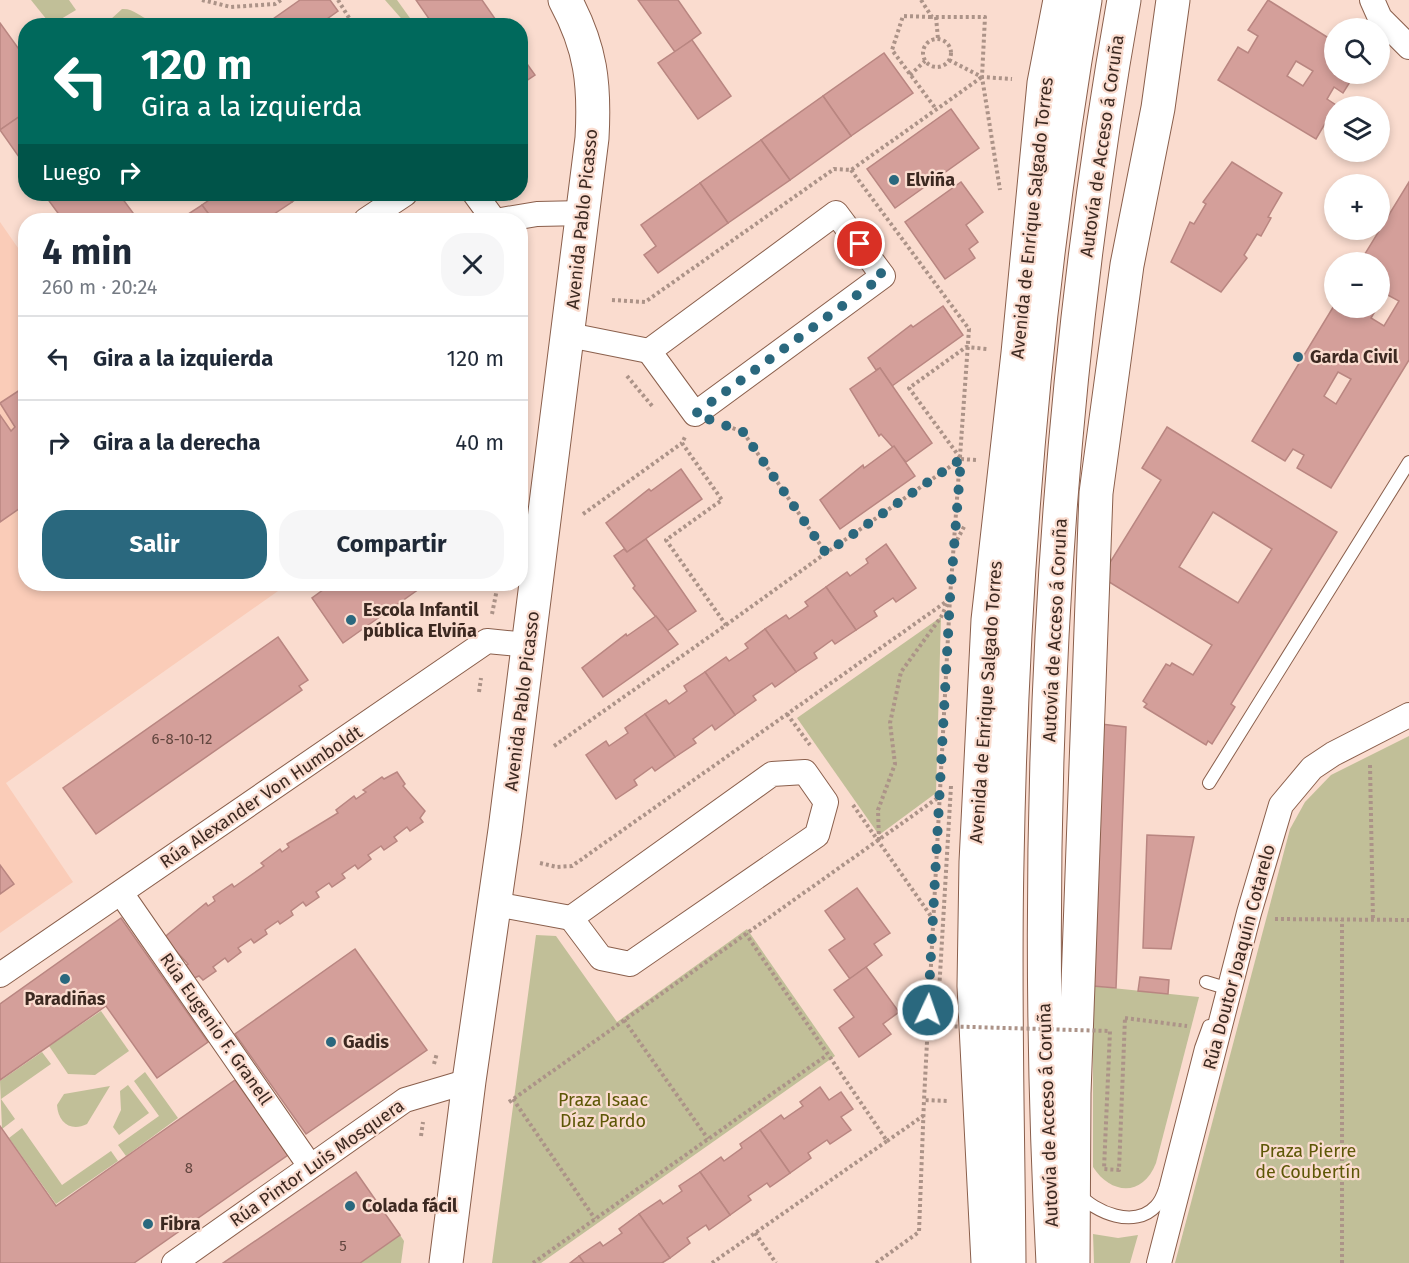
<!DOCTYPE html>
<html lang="es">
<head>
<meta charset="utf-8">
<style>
	body { margin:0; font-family:"Fira Sans",sans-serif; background:#f6f6f7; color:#1f2937; height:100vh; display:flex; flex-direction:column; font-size:22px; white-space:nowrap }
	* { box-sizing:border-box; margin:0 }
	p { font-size:20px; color:#747a83 }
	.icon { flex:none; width:33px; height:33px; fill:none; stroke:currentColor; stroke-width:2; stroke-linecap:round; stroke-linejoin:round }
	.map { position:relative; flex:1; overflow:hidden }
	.details { position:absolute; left:18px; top:213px; width:510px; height:378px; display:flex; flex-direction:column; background:#fff; border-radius:24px; box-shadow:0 3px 9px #0003 }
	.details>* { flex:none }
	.guide { position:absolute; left:18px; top:18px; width:510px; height:183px; border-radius:24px; box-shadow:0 3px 9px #0003; background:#00695c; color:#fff; overflow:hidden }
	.controls { position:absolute; left:1324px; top:18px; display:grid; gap:12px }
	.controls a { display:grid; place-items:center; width:66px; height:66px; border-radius:50%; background:#fff; box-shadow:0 3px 9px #0003; font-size:30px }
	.pin { position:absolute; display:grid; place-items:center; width:51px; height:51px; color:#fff; margin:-26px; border:3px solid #fff; border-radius:50%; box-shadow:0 2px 6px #0007 }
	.me { position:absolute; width:66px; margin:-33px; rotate:3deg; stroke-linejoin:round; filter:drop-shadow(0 0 4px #0008) }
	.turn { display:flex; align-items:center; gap:21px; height:126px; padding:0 24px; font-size:27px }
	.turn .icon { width:78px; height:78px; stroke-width:2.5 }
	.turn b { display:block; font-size:42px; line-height:51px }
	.then { display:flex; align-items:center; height:57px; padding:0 24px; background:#0003; gap:12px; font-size:22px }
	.round { display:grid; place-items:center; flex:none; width:63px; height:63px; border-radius:24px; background:#f6f6f7 }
	.head { display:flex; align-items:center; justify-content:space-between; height:102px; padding:0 24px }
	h1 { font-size:36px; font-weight:700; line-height:45px }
	.button { display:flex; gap:12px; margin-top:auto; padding:12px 24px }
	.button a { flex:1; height:69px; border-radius:24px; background:#2a687e; color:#fff; font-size:24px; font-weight:700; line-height:69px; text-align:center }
	.button a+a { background:#f6f6f7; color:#1f2937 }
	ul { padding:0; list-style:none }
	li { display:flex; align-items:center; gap:18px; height:84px; padding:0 24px; border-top:2px solid #e0e1e3 }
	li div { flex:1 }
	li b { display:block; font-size:22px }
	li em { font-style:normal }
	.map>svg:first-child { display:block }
	.built { fill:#faccb8 }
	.green { fill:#c1bf98 }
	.building { fill:#d49f9a; stroke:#b98681; stroke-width:1.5; fill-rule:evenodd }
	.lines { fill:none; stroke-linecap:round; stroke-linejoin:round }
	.lane-casing { stroke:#8a5f4c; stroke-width:14 }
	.street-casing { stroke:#8a5f4c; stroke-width:26 }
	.secondary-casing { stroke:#8a5f4c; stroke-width:35 }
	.primary-casing { stroke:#8a5f4c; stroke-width:35 }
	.highway-casing { stroke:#8a5f4c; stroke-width:35 }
	.path { stroke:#ac9388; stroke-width:4; stroke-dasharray:3 3; stroke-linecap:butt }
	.lane { stroke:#fff; stroke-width:12 }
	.street { stroke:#fff; stroke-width:24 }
	.secondary { stroke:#fff; stroke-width:33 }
	.primary { stroke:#fff; stroke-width:33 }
	.highway { stroke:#fff; stroke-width:33 }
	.path-bridge { stroke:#ac9388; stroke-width:4; stroke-dasharray:3 3; stroke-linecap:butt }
	.route { stroke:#2a687e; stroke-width:10; stroke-dasharray:0 18 }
	.poi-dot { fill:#2a687e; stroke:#fadccf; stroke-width:2 }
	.labels { text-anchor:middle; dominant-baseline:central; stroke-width:4.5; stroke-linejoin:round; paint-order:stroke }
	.number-label { font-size:15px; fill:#62463f }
	.street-label { font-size:18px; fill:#3c2921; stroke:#fadccf }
	.poi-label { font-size:18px; font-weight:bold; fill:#3c2921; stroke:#fadccf; text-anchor:start }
	.park-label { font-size:18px; fill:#5d5707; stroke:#fadccf }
</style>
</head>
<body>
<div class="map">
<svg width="1409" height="1263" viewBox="0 0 1409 1263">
	<rect width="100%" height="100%" fill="#fadccf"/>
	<path class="built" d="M 0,222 L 25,258 L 26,584 L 288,584 L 6,783 L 73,882 L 0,933 Z"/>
	<g class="green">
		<path d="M 31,0 L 69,0 L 76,10 L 51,25 Z"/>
		<path d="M 385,0 L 397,0 L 415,25 L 407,25 Z"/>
		<path d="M 122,9 C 133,8 140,17 150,20 C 161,24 175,20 184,25 L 111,25 L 110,20 Z"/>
		<path d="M 941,617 L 936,793 L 879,835 L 797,718 Z"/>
		<path d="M 1409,736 L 1409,1263 L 1175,1263 L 1290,829 L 1305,802 L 1331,775 Z"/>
		<path d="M 747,929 L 835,1056 L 541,1263 L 492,1263 L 536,935 L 556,936 L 617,1022 Z"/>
		<path d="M 1093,986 L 1199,997 L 1156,1163 C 1143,1197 1111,1195 1093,1167 Z"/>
		<path d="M 101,1011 L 129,1051 L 95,1075 L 68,1074 L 49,1046 Z"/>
		<path d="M 42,1052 L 51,1064 L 1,1099 L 15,1119 L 2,1129 L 0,1081 Z"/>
		<path d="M 145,1072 L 178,1118 L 126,1156 L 118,1145 L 159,1116 L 134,1081 Z"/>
		<path d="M 128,1085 L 149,1113 L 119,1135 L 113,1127 L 121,1110 L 120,1091 Z"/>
		<path d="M 110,1086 L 87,1124 C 71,1132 58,1123 57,1105 L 64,1094 Z"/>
		<path d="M 22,1128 L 62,1185 L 111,1151 L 118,1161 L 56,1204 L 9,1138 Z"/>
		<path d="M 1093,1234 L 1118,1238 L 1138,1235 L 1130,1263 L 1094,1263 Z"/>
		<path d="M 400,1235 L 404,1241 L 401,1263 L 360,1263 Z"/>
	</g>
	<g class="building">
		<path d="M 300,0 L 330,0 L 338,11 L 317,26 L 263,26 Z"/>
		<path d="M 416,0 L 482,0 L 500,26 L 434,26 Z"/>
		<path d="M 638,0 L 678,0 L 701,33 L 675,52 Z"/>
		<path d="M 1268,0 L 1335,42 L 1335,74 L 1355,74 L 1343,93 L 1334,87 L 1327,99 L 1336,105 L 1316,139 L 1218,80 L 1238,47 L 1248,53 L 1258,36 L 1248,30 ZM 1296,61 L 1313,71 L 1303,86 L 1287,76 Z"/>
		<path d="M 0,23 L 26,59 L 26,112 L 0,130 Z"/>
		<path d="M 692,40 L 731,96 L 698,119 L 658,63 Z"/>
		<path d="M 884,53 L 913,93 L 851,136 L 823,96 Z"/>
		<path d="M 520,54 L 535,75 L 520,85 Z"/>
		<path d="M 823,96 L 851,136 L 790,180 L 761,140 Z"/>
		<path d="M 951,109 L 979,148 L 895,208 L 867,169 Z"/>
		<path d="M 26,112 L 26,167 L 0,130 Z"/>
		<path d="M 761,140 L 790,180 L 728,223 L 700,183 Z"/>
		<path d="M 1232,162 L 1282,193 L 1268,217 L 1271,218 L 1261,236 L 1257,234 L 1244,255 L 1247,258 L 1221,292 L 1171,262 L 1190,222 L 1194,224 L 1206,204 L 1203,202 Z"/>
		<path d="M 961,182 L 983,212 L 966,225 L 978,242 L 969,249 L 975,258 L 945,279 L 905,222 Z"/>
		<path d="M 1409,182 L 1409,360 L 1331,488 L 1297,468 L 1304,455 L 1293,449 L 1285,461 L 1252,441 L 1335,304 L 1335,308 L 1377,308 L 1371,318 L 1384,326 L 1399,301 L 1386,294 L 1380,303 L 1380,262 L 1360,262 ZM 1338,372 L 1351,379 L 1336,404 L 1324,396 Z"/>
		<path d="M 700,183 L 728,223 L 658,273 L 644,255 L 656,246 L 641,225 Z"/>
		<path d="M 44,194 L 119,194 L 136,217 L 130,220 L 63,220 Z"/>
		<path d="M 218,194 L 286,194 L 292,202 L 265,220 L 213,220 L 202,205 Z"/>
		<path d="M 286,194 L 303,194 L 292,202 Z"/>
		<path d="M 202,205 L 213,220 L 179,220 Z"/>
		<path d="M 943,306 L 963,335 L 892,386 L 880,368 L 876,370 L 868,358 L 911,325 L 913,327 Z"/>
		<path d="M 880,368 L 932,443 L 906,462 L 881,434 L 879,436 L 850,389 Z"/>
		<path d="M 26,386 L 26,468 L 19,472 L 26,481 L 26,504 L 0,522 L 0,415 L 11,431 L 15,427 L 0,403 Z"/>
		<path d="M 1167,427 L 1337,532 L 1231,704 L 1235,707 L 1212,744 L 1208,741 L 1206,745 L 1144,707 L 1147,704 L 1143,701 L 1166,664 L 1170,666 L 1172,663 L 1193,675 L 1212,645 L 1101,577 L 1161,480 L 1142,468 ZM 1213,512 L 1272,549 L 1238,603 L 1179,567 Z"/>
		<path d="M 894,446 L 915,476 L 840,529 L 820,500 L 863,465 L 864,468 Z"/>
		<path d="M 681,469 L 702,499 L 627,552 L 606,523 L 649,489 L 651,491 Z"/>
		<path d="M 646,539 L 696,611 L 667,631 L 633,588 L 635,586 L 614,556 L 624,549 L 627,552 Z"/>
		<path d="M 886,544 L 916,588 L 896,602 L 893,598 L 884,604 L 874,611 L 877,616 L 856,630 L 826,587 L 847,572 L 850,576 L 868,563 L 866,559 Z"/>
		<path d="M 331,584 L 330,584 L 426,584 L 343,643 L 312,598 Z"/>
		<path d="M 826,587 L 856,630 L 835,644 L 832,640 L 814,653 L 817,658 L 796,672 L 765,629 L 786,615 L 789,619 L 808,606 L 805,602 Z"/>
		<path d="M 656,616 L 678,644 L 603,697 L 582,668 L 626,634 L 627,636 Z"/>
		<path d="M 765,629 L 796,672 L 775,687 L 772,683 L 753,696 L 756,700 L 735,715 L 705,672 L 726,657 L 729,661 L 748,648 L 745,644 Z"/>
		<path d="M 278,637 L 308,680 L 299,686 L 302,690 L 96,834 L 63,788 Z"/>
		<path d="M 705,672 L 735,715 L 715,730 L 712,725 L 693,739 L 696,743 L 675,757 L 645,714 L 666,700 L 669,704 L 687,691 L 684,686 Z"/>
		<path d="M 645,714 L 675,757 L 655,771 L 652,767 L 634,780 L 637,785 L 616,799 L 586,755 L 606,741 L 609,746 L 628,733 L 625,728 Z"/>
		<path d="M 1101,724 L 1126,727 L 1116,988 L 1093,986 Z"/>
		<path d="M 397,772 L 405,784 L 403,786 L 425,811 L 420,818 L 423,822 L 410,831 L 407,827 L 394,837 L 397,841 L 384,850 L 381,846 L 368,855 L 371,859 L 358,869 L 355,865 L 342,874 L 345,878 L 332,887 L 329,883 L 316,892 L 319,897 L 306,906 L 303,902 L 291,911 L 293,915 L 280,924 L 278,921 L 265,930 L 267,934 L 254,943 L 251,939 L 238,948 L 241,952 L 228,962 L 225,958 L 213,967 L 216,971 L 203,980 L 199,976 L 194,978 L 185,966 L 188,964 L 165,939 L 167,935 L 206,903 L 208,906 L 215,901 L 213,897 L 232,884 L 234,887 L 264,866 L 261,863 L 280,849 L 282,852 L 289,847 L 287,844 L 338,813 L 336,810 L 354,796 L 356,799 L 366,792 L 363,790 L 382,777 L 384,779 Z"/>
		<path d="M 1147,835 L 1194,837 L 1171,949 L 1143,948 Z"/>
		<path d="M 0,865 L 14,884 L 0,894 Z"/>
		<path d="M 857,888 L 890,933 L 874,944 L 882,955 L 850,979 L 829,950 L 845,939 L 825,911 Z"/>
		<path d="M 121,918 L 208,1042 L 157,1078 L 106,1006 L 0,1080 L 0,1004 Z"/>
		<path d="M 355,949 L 427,1050 L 306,1134 L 235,1034 Z"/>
		<path d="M 866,967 L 899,1012 L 883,1024 L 891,1034 L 859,1057 L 839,1028 L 854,1017 L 834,990 Z"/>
		<path d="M 1140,977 L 1169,980 L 1168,994 L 1138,991 Z"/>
		<path d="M 235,1080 L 288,1155 L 134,1263 L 0,1263 L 0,1126 L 56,1206 Z"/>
		<path d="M 820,1087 L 829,1100 L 841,1092 L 853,1109 L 841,1117 L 851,1130 L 830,1144 L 827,1140 L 808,1153 L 811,1158 L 790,1173 L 760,1130 L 781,1115 L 784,1119 L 803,1106 L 800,1102 Z"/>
		<path d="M 760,1130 L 790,1173 L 770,1187 L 767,1183 L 748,1196 L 751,1200 L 730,1215 L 700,1172 L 721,1157 L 724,1161 L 742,1148 L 740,1144 Z"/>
		<path d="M 356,1172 L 400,1235 L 360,1263 L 223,1263 Z"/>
		<path d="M 700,1172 L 730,1215 L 709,1230 L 706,1225 L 687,1238 L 690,1243 L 670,1258 L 639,1214 L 660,1200 L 663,1204 L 682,1191 L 679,1186 Z"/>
		<path d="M 639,1214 L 670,1258 L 662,1263 L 584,1263 L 579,1256 L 600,1242 L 603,1246 L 622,1233 L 619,1229 Z"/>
		<path d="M 579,1256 L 584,1263 L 570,1263 Z"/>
	</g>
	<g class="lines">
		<defs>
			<g id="lane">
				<path d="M 1209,783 L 1409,462"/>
				<path d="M 1206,982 L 1229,989"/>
				<path d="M 1078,1193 C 1095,1213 1135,1229 1156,1206 C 1160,1202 1163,1195 1165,1189 L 1201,1048 L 1209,1026"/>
			</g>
			<g id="street">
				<path d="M 1372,0 L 1380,18 L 1409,47"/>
				<path d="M 475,194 L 494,220"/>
				<path d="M 836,213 L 883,276 L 695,414 L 649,351 Z"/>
				<path d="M 366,220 L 405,194"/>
				<path d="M 501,220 L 537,214 L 584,213"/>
				<path d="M 569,335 L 649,351"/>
				<path d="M 805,772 L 826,802 L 817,835 L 630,964 L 601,958 L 571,918 L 772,774 Z"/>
				<path d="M 121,893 L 310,1166"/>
				<path d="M 495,904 L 571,918"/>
				<path d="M 0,975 L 487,641 L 528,645"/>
				<path d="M 174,1263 L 405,1100 L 469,1081"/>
				<path d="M 1159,1263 L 1249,913 L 1281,805 L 1312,768 L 1333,754 L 1409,715"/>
			</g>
			<path id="secondary" d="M 446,1263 L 469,1081 L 505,830 L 592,138 C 595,84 591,48 565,0"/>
			<g id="primary">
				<path d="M 988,1263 L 974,986 L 976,862 L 988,620 L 1018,353 L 1044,83 L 1060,0"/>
				<path d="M 1073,1263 L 1074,1093 L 1096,493 L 1127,265 L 1158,108 L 1173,0"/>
			</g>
			<g id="highway">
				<path d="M 1009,1263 C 1008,1129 1004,995 1007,862 C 1012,573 1036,285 1085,0"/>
				<path d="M 1053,1263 C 1031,842 1050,415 1124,0"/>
			</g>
		</defs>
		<use href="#lane" class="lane-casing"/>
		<use href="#street" class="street-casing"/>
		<use href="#secondary" class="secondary-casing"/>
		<use href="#primary" class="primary-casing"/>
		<use href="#highway" class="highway-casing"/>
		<g class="path">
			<path d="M 202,0 L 231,7 L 275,4 L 281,0"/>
			<path d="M 338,0 L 354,26"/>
			<path d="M 921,0 L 932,17 L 985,17 L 982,77 L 1000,190"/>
			<path d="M 931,17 L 903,16 L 892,50 L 936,109"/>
			<path d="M 936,17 L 938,39"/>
			<circle cx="937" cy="53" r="14"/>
			<path d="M 949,60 L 982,77 L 1012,79"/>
			<path d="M 910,75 L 925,61"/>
			<path d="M 851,170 L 969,329 L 950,598 L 924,1100 L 948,1101"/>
			<path d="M 612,300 L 645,302 L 834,169 L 851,170 L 982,77"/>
			<path d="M 627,376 L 653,407"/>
			<path d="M 727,426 L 743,432 L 826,553 L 961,459 L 909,388 L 966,347 L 987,349"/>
			<path d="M 961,459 L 976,460"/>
			<path d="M 583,514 L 682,443"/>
			<path d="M 957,540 L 965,525"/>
			<path d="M 492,614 L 498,584"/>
			<path d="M 726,625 L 826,553"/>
			<path d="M 479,692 L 481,678"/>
			<path d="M 787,714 L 810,745"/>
			<path d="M 554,746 L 726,625 L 666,540 L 722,500 L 682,443 L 685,437"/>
			<path d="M 1370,765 L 1373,920"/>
			<path d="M 853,805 L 933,919"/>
			<path d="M 879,840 L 878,810 L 895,764 L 890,723 L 901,672 L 941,617 L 949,600"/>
			<path d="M 540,863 L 557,867 L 572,866 L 950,599"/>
			<path d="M 1275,919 L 1409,920"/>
			<path d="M 1125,1018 L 1187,1026"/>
			<path d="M 624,1020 L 708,1139"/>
			<path d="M 434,1064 L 437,1053"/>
			<path d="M 513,1099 L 595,1219"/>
			<path d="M 509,1102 L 939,797"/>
			<path d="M 421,1136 L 423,1122"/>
			<path d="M 887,1141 L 923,1116"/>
			<path d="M 755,1233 L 776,1263"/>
			<path d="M 533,1263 L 827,1055"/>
			<path d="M 712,1263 L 887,1141 L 746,934"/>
			<path d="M 876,1263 L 919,1232 L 924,1100"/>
			<path d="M 1342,1263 L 1342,920"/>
		</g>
		<use href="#lane" class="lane"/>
		<use href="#street" class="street"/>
		<use href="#secondary" class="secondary"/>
		<use href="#primary" class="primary"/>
		<use href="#highway" class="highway"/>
		<path class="path-bridge" d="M 951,786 L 937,1026 L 1110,1031 L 1104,1169 L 1119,1170 L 1125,1018"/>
	</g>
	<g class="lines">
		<path class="route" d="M 860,244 L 883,276 L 695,414 L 743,432 L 826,553 L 961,459 L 950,598 L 928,1010"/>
	</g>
	<g class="poi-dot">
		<circle cx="894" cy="180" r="6"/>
		<circle cx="1298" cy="357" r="6"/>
		<circle cx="351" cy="620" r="6"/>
		<circle cx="65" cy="979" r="6"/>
		<circle cx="331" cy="1042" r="6"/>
		<circle cx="350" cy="1206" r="6"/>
		<circle cx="148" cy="1224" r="6"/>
	</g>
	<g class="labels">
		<g class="number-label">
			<text x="182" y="739">6-8-10-12</text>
			<text x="189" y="1168">8</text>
			<text x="343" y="1246">5</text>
		</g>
		<g class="street-label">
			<text transform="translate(1102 146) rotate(-82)">Autovía de Acceso á Coruña</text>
			<text transform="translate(1032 218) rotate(-84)">Avenida de Enrique Salgado Torres</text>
			<text transform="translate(582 219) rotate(-84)">Avenida Pablo Picasso</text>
			<text transform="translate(1055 630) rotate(-87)">Autovía de Acceso á Coruña</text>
			<text transform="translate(522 701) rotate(-83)">Avenida Pablo Picasso</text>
			<text transform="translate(986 702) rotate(-86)">Avenida de Enrique Salgado Torres</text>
			<text transform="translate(261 797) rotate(-34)">Rúa Alexander Von Humboldt</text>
			<text transform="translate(1239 957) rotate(-75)">Rúa Doutor Joaquín Cotarelo</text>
			<text transform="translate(216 1029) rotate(55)">Rúa Eugenio F. Granell</text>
			<text transform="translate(1048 1115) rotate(-92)">Autovía de Acceso á Coruña</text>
			<text transform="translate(317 1163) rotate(-35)">Rúa Pintor Luis Mosquera</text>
		</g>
		<g class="poi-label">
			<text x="906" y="180">Elviña</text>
			<text x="1310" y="357">Garda Civil</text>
			<text x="363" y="610">Escola Infantil<tspan x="363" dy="21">pública Elviña</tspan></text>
			<text x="65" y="999" text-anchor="middle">Paradiñas</text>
			<text x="343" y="1042">Gadis</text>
			<text x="362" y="1206">Colada fácil</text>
			<text x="160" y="1224">Fibra</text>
		</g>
		<g class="park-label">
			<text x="603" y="1100">Praza Isaac<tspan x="603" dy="21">Díaz Pardo</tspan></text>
			<text x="1308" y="1151">Praza Pierre<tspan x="1308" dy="21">de Coubertín</tspan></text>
		</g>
	</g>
</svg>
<div class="controls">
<a><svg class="icon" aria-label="search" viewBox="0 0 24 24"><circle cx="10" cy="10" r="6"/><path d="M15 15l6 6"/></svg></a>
<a><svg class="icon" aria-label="layers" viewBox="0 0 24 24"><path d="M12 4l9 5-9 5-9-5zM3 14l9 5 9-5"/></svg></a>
<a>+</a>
<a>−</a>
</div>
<div class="pin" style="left:860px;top:244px;background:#d93025"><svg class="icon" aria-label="arrive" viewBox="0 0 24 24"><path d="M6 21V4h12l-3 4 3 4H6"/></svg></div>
<svg class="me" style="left:928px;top:1010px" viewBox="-20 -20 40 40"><circle r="17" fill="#2a687e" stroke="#fff" stroke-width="3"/><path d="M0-11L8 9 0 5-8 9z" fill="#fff"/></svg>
<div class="guide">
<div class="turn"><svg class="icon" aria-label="left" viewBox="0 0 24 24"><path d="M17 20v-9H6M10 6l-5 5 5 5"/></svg><div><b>120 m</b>Gira a la izquierda</div></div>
<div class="then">Luego<svg class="icon" aria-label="right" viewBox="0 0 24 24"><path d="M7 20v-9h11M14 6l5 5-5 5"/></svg></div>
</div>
<section class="details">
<div class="head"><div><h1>4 min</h1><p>260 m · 20:24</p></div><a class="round"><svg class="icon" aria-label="close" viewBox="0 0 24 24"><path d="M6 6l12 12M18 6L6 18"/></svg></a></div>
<ul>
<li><svg class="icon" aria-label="left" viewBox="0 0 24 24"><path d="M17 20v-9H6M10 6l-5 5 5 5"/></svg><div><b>Gira a la izquierda</b></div><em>120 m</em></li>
<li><svg class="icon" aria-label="right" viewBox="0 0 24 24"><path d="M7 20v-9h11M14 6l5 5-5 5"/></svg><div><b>Gira a la derecha</b></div><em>40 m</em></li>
</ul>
<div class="button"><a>Salir</a><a>Compartir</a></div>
</section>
</div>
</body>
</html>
